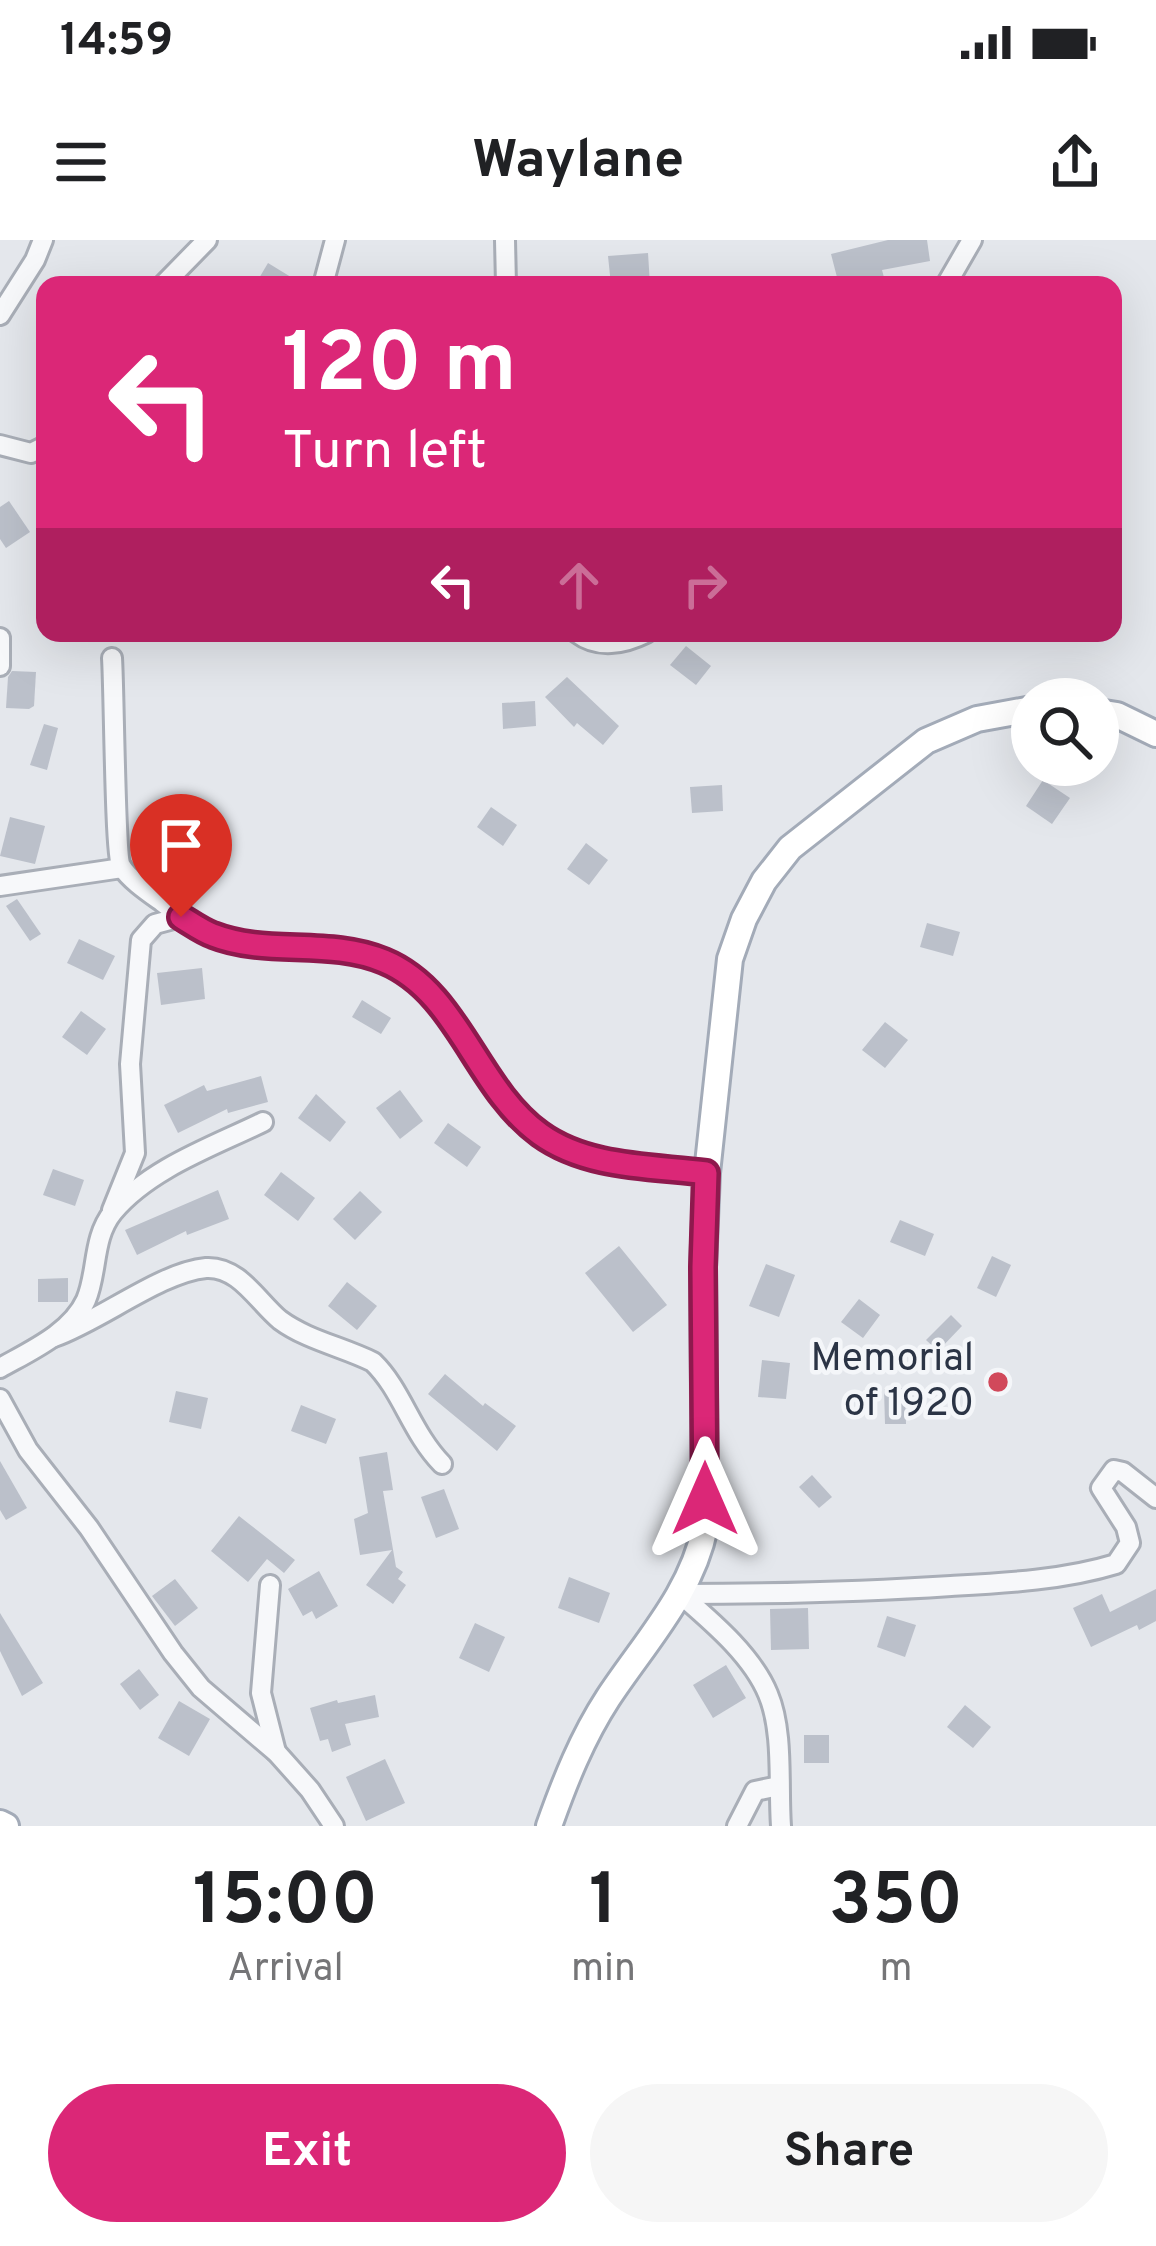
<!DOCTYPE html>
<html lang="en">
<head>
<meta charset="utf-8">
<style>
	body { margin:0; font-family:Overpass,sans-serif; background:#f6f6f6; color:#202124; height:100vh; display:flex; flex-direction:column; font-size:45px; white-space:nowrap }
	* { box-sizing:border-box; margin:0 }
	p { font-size:39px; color:#757577 }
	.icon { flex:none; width:66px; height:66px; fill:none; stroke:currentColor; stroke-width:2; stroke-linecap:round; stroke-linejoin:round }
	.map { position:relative; height:1586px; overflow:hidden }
	.panel { display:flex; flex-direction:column; background:#fff; flex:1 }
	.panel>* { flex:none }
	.banner { position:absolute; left:36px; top:36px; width:1086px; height:366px; border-radius:24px; box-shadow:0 12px 48px #0002; background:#db2777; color:#fff; overflow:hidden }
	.tools { position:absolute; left:1011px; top:438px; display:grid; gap:24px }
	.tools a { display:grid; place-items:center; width:108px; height:108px; border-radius:50%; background:#fff; box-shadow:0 12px 48px #0002; font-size:60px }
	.pin { position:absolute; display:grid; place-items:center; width:102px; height:102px; color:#fff; margin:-123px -51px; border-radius:50% 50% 50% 0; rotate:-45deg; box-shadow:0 0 12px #0007 }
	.pin .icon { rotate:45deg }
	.me { position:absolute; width:132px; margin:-66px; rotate:0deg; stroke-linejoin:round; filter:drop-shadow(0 0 9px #0008) }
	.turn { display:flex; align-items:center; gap:42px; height:252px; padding:0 48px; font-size:54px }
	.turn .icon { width:156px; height:156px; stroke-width:2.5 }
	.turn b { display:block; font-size:84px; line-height:102px }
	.lanes { display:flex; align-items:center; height:114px; padding:0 48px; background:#0003; justify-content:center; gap:60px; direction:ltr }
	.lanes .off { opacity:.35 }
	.eta { display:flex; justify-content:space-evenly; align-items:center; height:204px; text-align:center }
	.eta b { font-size:72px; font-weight:700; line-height:84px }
	.button { display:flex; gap:24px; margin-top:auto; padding:24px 48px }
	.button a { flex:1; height:138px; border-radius:72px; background:#db2777; color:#fff; font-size:48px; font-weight:700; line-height:138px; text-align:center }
	.button a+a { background:#f6f6f6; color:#202124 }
	.status { display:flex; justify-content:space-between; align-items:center; height:84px; padding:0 60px; background:#fff; direction:ltr }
	.status svg { height:33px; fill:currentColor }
	header { display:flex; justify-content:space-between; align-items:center; height:156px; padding:0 48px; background:#fff; font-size:54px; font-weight:700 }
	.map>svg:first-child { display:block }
	.building { fill:#bbc0ca }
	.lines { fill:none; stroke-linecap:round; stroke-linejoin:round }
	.minor-casing { stroke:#a9aeb7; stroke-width:24 }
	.major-casing { stroke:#a3abb8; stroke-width:30 }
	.minor { stroke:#f7f8fa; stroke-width:18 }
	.major { stroke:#fff; stroke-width:24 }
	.route-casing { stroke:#8e194d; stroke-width:30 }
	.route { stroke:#db2777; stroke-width:21 }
	.poi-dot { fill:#d1495b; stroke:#f4f6f9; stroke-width:4.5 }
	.labels { text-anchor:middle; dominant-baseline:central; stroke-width:9; stroke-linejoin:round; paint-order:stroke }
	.poi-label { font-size:39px; fill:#2b3445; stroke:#f4f6f9; text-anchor:end }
</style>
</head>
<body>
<div class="status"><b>14:59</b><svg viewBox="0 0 49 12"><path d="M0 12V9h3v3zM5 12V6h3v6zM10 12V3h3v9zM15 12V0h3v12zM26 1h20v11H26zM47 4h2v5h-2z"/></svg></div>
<header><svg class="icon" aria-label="menu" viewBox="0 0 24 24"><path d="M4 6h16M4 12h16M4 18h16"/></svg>Waylane<svg class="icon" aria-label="share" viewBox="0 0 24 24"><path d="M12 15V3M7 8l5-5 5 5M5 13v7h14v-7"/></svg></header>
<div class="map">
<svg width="1156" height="1586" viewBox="0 0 1156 1586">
	<rect width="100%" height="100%" fill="#e4e7ec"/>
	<g class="building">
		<path d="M 888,0 L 927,0 L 930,21 L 882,30 L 886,45 L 839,45 L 831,14 Z"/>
		<path d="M 648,13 L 650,45 L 611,45 L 608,16 Z"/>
		<path d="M 268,23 L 304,45 L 255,45 Z"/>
		<path d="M 9,261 L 30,292 L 6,308 L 0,299 L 0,267 Z"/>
		<path d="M 686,406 L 711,426 L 696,445 L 670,425 Z"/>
		<path d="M 12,431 L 36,432 L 34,466 L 29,469 L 6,468 L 8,437 Z"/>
		<path d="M 567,437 L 619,486 L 603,505 L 577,483 L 574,487 L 545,457 Z"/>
		<path d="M 535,461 L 536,486 L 503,489 L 502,463 Z"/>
		<path d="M 44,484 L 58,488 L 47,530 L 30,525 Z"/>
		<path d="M 1043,540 L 1070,558 L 1052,584 L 1026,566 Z"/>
		<path d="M 722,545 L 723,571 L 692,573 L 690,547 Z"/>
		<path d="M 491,567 L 517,585 L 503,606 L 477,587 Z"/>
		<path d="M 10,577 L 45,586 L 35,624 L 0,616 Z"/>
		<path d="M 586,603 L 608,620 L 589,645 L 567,629 Z"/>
		<path d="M 17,659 L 41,694 L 30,701 L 6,666 Z"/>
		<path d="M 927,683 L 960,692 L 953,716 L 920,707 Z"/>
		<path d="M 79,699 L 115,716 L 103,740 L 67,723 Z"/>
		<path d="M 202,728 L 205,759 L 161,765 L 157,733 Z"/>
		<path d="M 362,760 L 391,778 L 381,794 L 352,777 Z"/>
		<path d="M 81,771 L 106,789 L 87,815 L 62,797 Z"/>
		<path d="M 885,782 L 908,800 L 885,828 L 862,810 Z"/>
		<path d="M 261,836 L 268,862 L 228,873 L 227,869 L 178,893 L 164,865 L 204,845 L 207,851 Z"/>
		<path d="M 400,850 L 423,881 L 400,899 L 376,868 Z"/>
		<path d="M 316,854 L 346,882 L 330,902 L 298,878 Z"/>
		<path d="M 448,883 L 481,907 L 467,927 L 434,903 Z"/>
		<path d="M 53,929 L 84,940 L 75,966 L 43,955 Z"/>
		<path d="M 281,932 L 315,958 L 298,981 L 264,955 Z"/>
		<path d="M 218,950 L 229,979 L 187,995 L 186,991 L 137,1015 L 125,990 Z"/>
		<path d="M 360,951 L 382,972 L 355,1000 L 333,979 Z"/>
		<path d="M 900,980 L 934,994 L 925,1016 L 890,1002 Z"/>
		<path d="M 619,1006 L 667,1065 L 633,1092 L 585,1033 Z"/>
		<path d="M 992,1016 L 1011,1025 L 996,1057 L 977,1048 Z"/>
		<path d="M 766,1024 L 795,1035 L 779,1077 L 749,1066 Z"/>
		<path d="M 68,1038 L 68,1062 L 38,1062 L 38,1039 Z"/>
		<path d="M 347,1042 L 377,1066 L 357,1090 L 328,1066 Z"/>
		<path d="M 859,1059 L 880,1075 L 863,1098 L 841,1082 Z"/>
		<path d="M 951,1075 L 962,1086 L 938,1111 L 926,1100 Z"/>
		<path d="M 762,1120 L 790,1123 L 786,1159 L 758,1157 Z"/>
		<path d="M 445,1134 L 483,1166 L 485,1163 L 516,1186 L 497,1211 L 428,1154 Z"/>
		<path d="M 905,1148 L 906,1184 L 885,1184 L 884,1149 Z"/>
		<path d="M 176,1151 L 208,1158 L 201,1189 L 169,1182 Z"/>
		<path d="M 301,1165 L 336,1179 L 326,1204 L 291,1191 Z"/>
		<path d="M 387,1212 L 393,1250 L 383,1251 L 396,1327 L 403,1332 L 398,1339 L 406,1345 L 393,1364 L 366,1345 L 392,1310 L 360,1315 L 354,1279 L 368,1273 L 359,1217 Z"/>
		<path d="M 0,1221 L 27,1268 L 6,1280 L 0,1270 Z"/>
		<path d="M 812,1235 L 832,1257 L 819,1268 L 799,1247 Z"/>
		<path d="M 444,1249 L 459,1289 L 436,1298 L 421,1257 Z"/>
		<path d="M 239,1276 L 295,1320 L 284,1333 L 267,1319 L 248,1342 L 211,1311 Z"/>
		<path d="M 319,1331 L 338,1366 L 316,1379 L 312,1371 L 303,1376 L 288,1349 Z"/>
		<path d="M 569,1337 L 610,1353 L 599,1383 L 558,1368 Z"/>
		<path d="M 175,1339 L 198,1368 L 175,1386 L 152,1356 Z"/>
		<path d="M 1156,1349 L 1156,1381 L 1139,1390 L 1137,1385 L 1091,1407 L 1073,1368 L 1102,1354 L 1110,1372 Z"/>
		<path d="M 808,1368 L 809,1409 L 771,1410 L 770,1369 Z"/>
		<path d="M 0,1373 L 43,1443 L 22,1456 L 0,1411 Z"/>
		<path d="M 887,1376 L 916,1385 L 905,1417 L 877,1407 Z"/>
		<path d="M 475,1383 L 505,1397 L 489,1432 L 459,1418 Z"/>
		<path d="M 726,1425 L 746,1458 L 713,1478 L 693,1445 Z"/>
		<path d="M 139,1429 L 159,1455 L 140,1470 L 120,1444 Z"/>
		<path d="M 375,1455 L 379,1477 L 345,1484 L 351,1505 L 332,1512 L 328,1499 L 320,1501 L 310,1468 L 337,1460 L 338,1463 Z"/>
		<path d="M 179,1461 L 210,1479 L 189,1516 L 158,1498 Z"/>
		<path d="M 965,1465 L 991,1487 L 973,1508 L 947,1487 Z"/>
		<rect x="804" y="1495" width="25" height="28"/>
		<path d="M 385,1519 L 405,1563 L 366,1581 L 346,1537 Z"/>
	</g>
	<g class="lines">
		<defs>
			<g id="minor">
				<path d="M 505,0 L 506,45"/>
				<path d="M 163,45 L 207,0"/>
				<path d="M 323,45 L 335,0"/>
				<path d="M 946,45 L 972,0"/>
				<path d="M 0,75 L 35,20 L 43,0"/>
				<path d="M 0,205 L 31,213 L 45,206"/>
				<path d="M 577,393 C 598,409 624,404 646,393"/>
				<path d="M 0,398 L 0,426"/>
				<path d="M 112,418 C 114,446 115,615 121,626 C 130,640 148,652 162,662 C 178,674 196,689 215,696 C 269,715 332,697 385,721 C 427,740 447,774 470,812 C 537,923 589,920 707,933"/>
				<path d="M 0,646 L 122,628"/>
				<path d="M 112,970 L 135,913 L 130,824 L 141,700 L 155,684 L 181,677"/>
				<path d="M 54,1097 C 100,1081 161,1032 206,1028 C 239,1026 258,1062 280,1080 C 307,1100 343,1107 373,1122 C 402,1150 411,1192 442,1224"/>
				<path d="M 0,1128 C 30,1111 71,1093 86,1060 C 98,1032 92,998 113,972 C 150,928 214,906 263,882"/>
				<path d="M 0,1159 L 28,1210 L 89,1288 L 173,1413 L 201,1448 L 277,1513 L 310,1550 L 334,1586"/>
				<path d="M 270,1345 L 261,1453 L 276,1512"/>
				<path d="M 680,1354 C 771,1354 860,1352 951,1346 C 1005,1343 1064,1340 1116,1324 L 1130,1303 L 1126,1287 L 1101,1248 L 1114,1230 L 1123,1232 L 1156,1258"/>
				<path d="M 680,1354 C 711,1381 752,1415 768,1454 C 784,1492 778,1545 781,1586"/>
				<path d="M 737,1586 L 755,1551 L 779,1546"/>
			</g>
			<g id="major">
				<path d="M 1098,472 L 1117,475 L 1156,494"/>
				<path d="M 0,1583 L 6,1586"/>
				<path d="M 549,1586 C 565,1541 582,1498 608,1458 C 645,1402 692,1353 705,1287 L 703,1027 L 707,933 L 730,719 L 744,679 L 764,641 L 790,608 L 926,501 L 977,479 L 1032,469"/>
			</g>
		</defs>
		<use href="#minor" class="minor-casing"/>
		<use href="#major" class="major-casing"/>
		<use href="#minor" class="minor"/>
		<use href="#major" class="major"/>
	</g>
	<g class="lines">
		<defs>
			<path id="route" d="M 181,677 C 191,683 202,691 213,695 C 266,716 330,698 384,721 C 459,752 475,847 540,894 C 587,928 651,926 706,933 L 703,1027 L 705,1259"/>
		</defs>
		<use href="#route" class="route-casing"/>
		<use href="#route" class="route"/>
	</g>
	<circle class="poi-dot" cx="998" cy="1142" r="12"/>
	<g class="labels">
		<g class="poi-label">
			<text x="974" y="1120">Memorial<tspan x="974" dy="45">of 1920</tspan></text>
		</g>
	</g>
</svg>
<div class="tools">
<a><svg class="icon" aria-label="search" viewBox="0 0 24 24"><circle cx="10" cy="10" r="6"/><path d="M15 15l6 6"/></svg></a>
</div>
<div class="pin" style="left:181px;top:677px;background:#d93025"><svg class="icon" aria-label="arrive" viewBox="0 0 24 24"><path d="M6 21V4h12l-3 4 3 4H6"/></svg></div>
<svg class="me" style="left:705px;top:1259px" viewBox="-20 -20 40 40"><path d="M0-17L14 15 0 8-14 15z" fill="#db2777" stroke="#fff" stroke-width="4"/></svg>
<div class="banner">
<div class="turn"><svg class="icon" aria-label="left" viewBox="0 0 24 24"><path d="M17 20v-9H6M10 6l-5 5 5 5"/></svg><div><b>120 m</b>Turn left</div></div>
<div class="lanes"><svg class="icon" aria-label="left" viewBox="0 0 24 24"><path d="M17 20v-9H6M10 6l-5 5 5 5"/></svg><svg class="icon off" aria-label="ahead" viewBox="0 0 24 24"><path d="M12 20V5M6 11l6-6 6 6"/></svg><svg class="icon off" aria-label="right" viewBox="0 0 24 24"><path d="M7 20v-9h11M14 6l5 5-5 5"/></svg></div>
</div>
</div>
<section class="panel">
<div class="eta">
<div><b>15:00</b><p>Arrival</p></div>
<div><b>1</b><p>min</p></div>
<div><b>350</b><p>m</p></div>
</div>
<div class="button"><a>Exit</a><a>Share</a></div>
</section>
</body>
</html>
